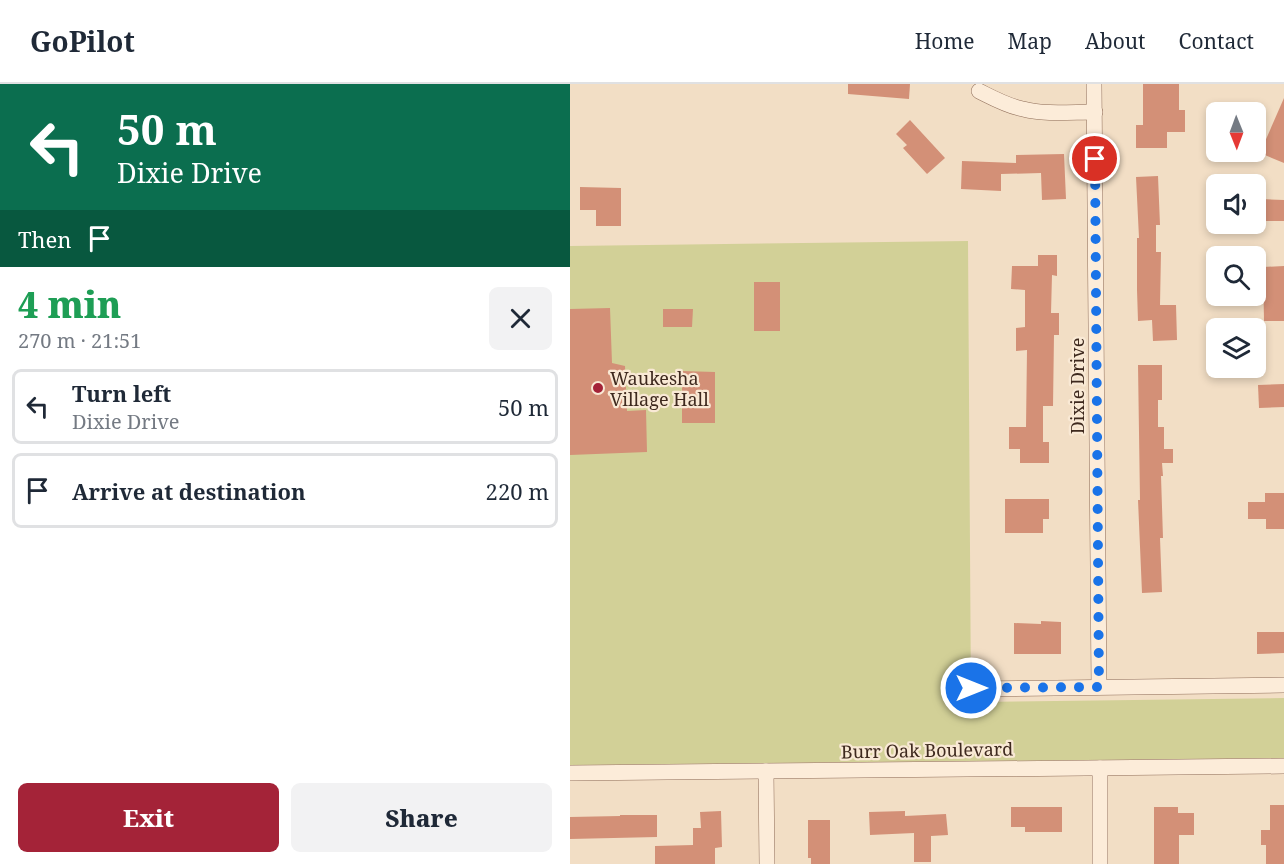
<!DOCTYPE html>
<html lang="en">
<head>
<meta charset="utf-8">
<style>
	body { margin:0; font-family:"Noto Serif",serif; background:#f2f2f3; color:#1f2937; height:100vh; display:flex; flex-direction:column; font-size:22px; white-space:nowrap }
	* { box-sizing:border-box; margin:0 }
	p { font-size:20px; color:#747a83 }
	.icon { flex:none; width:33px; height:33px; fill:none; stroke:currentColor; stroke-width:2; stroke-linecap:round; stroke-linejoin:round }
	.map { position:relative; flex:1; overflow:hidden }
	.drawer { display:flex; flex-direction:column; background:#fff; width:570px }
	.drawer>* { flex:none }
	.hud { background:#0b6e4f; color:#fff; overflow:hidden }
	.needle { width:39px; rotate:179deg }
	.tools { position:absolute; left:636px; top:18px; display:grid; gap:12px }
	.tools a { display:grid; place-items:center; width:60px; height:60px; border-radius:9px; background:#fff; box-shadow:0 3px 9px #0003; font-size:30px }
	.pin { position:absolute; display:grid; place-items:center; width:51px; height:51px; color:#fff; margin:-26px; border:3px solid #fff; border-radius:50%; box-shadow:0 2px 6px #0007 }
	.me { position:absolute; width:66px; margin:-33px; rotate:90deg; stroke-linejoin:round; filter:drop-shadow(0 0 4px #0008) }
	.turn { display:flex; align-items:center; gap:21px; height:126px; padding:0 18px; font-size:27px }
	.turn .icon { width:78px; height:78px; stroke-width:2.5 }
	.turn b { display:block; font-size:42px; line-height:51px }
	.then { display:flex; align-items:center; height:57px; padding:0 18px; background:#0003; gap:12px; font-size:22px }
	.round { display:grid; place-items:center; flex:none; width:63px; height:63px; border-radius:9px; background:#f2f2f3 }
	.head { display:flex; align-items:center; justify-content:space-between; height:102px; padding:0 18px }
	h1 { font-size:36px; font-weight:800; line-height:45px; color:#1e9e55 }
	.action { display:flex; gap:12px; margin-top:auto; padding:12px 18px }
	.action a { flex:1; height:69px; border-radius:9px; background:#a42338; color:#fff; font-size:24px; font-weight:800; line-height:69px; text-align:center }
	.action a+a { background:#f2f2f3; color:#1f2937 }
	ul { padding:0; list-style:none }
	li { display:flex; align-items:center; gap:18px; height:75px; margin:0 12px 9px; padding:0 6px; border:3px solid #e0e1e3; border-radius:9px }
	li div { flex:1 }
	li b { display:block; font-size:22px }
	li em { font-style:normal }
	header { display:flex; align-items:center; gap:36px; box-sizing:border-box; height:84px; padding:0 30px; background:#fff; border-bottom:2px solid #e0e1e3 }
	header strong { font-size:28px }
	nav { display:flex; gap:33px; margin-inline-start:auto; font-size:21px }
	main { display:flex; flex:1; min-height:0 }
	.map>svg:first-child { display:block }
	.green { fill:#d2d097 }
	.building { fill:#d39077 }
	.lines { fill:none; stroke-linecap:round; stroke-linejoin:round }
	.street-casing { stroke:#8f6d59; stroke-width:16 }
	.street { stroke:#fcecd9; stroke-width:15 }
	.route { stroke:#1a73e8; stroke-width:10; stroke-dasharray:0 18 }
	.poi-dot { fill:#a42338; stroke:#f9e9d5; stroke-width:2 }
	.labels { text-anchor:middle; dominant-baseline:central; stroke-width:4.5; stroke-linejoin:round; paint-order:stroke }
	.poi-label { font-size:18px; fill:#3e291e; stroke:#f9e9d5; text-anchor:start }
	.street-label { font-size:18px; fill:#3e291e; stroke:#f9e9d5 }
</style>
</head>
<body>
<header>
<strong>GoPilot</strong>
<nav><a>Home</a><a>Map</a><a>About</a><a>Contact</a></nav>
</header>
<main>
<section class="drawer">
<div class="hud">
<div class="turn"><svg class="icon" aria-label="left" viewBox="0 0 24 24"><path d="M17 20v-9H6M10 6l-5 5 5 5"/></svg><div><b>50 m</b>Dixie Drive</div></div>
<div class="then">Then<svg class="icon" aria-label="arrive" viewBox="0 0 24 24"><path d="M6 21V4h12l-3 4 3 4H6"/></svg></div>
</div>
<div class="head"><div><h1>4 min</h1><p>270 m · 21:51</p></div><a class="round"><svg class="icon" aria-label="close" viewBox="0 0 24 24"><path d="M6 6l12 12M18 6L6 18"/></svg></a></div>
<ul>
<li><svg class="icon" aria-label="left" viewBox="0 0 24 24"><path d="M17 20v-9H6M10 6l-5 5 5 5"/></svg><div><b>Turn left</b><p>Dixie Drive</p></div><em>50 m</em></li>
<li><svg class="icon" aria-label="arrive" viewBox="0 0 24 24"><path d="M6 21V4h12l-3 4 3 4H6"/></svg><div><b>Arrive at destination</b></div><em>220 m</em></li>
</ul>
<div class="action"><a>Exit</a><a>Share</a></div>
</section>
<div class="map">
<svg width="714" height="780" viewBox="0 0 714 780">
	<rect width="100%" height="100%" fill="#f2dec5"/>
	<path class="green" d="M 398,157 L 401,618 L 714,614 L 714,674 L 0,681 L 0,162 Z"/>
	<g class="building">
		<path d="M 278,0 L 340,0 L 339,15 L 278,10 Z"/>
		<path d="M 573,0 L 609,0 L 609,26 L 615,26 L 615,48 L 597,48 L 597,64 L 566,64 L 566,41 L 573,41 Z"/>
		<path d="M 714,14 L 714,79 L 690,69 Z"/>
		<path d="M 340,36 L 375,74 L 357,90 L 333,64 L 337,61 L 326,50 Z"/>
		<path d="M 494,70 L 496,115 L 472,116 L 471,89 L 431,90 L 431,107 L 391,105 L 392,77 L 446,79 L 446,71 Z"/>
		<path d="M 588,92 L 590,141 L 586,141 L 586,168 L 591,168 L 590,221 L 606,221 L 607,256 L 583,257 L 582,236 L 568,237 L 567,206 L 567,154 L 569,154 L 566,93 Z"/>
		<path d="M 10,103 L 51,104 L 51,142 L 26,142 L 26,126 L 10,126 Z"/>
		<path d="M 691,115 L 714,116 L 714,137 L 691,137 Z"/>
		<path d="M 468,171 L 487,171 L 487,192 L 482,191 L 481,229 L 489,229 L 489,251 L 484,251 L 483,322 L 473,322 L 473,358 L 479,358 L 479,379 L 450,379 L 450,365 L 439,365 L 439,343 L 456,343 L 457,266 L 446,267 L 446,244 L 455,243 L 455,206 L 441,205 L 442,182 L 468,182 Z"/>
		<path d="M 714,182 L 714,237 L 694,237 L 693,183 Z"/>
		<rect x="184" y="198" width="26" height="49"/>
		<path d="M 40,224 L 42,279 L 55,282 L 57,327 L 76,326 L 77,368 L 0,371 L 0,225 Z"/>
		<path d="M 93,225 L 123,225 L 122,243 L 93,243 Z"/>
		<path d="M 568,281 L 592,281 L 592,316 L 588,316 L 588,343 L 594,343 L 594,365 L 603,365 L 603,379 L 592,379 L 593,392 L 591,392 L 593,454 L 590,454 L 592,508 L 572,509 L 568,416 L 570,416 Z"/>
		<path d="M 112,287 L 145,288 L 145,339 L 112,339 Z"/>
		<path d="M 714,300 L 714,323 L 689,324 L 688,301 Z"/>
		<path d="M 695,409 L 714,409 L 714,445 L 696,445 L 696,435 L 678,435 L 678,418 L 695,418 Z"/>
		<path d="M 435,415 L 479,415 L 479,435 L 473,435 L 473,449 L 435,449 Z"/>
		<path d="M 471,537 L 491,538 L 491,570 L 444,570 L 444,539 L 471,540 Z"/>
		<path d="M 687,548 L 714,548 L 714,569 L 687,570 Z"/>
		<path d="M 700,721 L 714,721 L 714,780 L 696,780 L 696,761 L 691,761 L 691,746 L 700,746 Z"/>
		<path d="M 441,723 L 492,723 L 492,748 L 455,748 L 455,743 L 441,743 Z"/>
		<path d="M 584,723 L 608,723 L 608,729 L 624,729 L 624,751 L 609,751 L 609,780 L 584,780 Z"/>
		<path d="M 151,727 L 152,763 L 145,764 L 145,780 L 85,780 L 85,762 L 123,761 L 123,744 L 131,744 L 130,728 Z"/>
		<path d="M 335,727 L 335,732 L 376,730 L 378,751 L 361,752 L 361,778 L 344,778 L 344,749 L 300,751 L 299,728 Z"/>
		<path d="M 50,731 L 87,731 L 87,753 L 0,755 L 0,733 L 50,732 Z"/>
		<path d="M 238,736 L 260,736 L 260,780 L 241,780 L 241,774 L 238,774 Z"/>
	</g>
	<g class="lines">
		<defs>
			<g id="street">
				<path d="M 524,0 L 529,603"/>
				<path d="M 409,7 C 423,14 437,22 453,25 C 476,31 501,28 525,28"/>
				<path d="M 401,605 L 714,601"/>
				<path d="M 530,684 L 530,780"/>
				<path d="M 196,687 L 197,780"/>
				<path d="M 0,689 L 714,682"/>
			</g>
		</defs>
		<use href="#street" class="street-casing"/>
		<use href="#street" class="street"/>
	</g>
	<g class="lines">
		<path class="route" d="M 401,604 L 529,603 L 525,75"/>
	</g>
	<circle class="poi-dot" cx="28" cy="304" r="6"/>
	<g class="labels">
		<g class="poi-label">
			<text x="40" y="294">Waukesha<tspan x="40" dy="21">Village Hall</tspan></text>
		</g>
		<g class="street-label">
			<text transform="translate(507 302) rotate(-90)">Dixie Drive</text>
			<text transform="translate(357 666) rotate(-1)">Burr Oak Boulevard</text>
		</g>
	</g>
</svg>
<div class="tools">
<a><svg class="needle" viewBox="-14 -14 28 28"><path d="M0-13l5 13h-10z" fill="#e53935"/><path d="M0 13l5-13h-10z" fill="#747a83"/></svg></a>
<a><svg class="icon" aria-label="sound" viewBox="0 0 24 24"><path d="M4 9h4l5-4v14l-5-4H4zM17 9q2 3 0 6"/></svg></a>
<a><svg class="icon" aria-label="search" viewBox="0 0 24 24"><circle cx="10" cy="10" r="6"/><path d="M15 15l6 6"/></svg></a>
<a><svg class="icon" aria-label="layers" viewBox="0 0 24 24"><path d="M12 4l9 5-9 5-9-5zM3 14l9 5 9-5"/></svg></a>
</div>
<div class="pin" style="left:525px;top:75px;background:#d93025"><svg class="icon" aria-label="arrive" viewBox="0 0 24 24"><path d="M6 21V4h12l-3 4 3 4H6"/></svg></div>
<svg class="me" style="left:401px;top:604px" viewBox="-20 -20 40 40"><circle r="17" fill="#1a73e8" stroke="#fff" stroke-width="3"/><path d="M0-11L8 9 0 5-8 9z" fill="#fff"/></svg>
</div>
</main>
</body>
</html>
